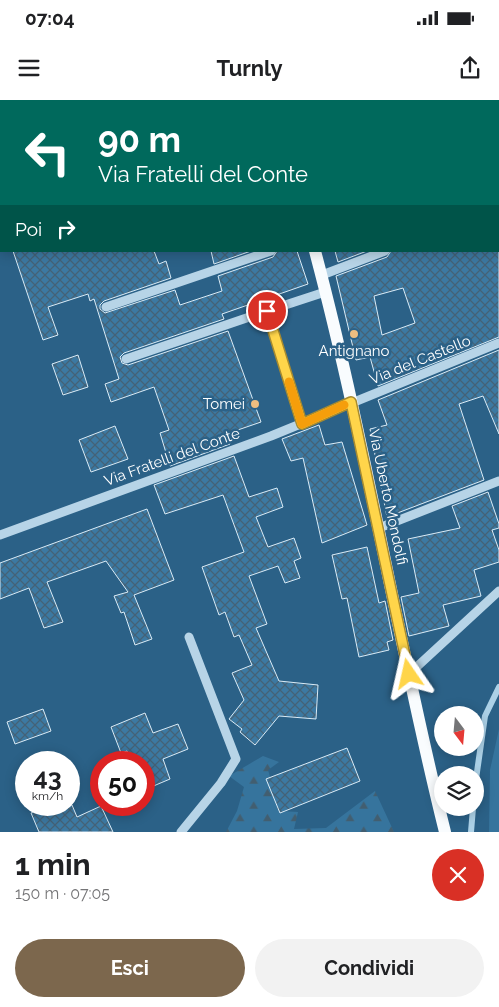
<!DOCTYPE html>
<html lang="it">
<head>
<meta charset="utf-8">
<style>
	body { margin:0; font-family:Raleway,sans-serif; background:#f2f2f2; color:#202124; height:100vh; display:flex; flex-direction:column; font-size:19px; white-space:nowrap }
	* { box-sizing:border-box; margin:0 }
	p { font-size:16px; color:#757577 }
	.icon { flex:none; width:28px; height:28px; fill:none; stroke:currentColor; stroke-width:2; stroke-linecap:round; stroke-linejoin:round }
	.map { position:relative; height:732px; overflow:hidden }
	.drawer { display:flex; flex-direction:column; background:#fff; flex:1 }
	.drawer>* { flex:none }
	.top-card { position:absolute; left:0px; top:0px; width:500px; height:152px; box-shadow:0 2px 12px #0003; background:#00695c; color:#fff; overflow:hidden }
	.needle { width:32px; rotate:164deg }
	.controls { position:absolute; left:434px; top:606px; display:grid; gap:10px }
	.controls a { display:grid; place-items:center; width:50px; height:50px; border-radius:50%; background:#fff; box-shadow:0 2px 12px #0003; font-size:25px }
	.speed { position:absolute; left:15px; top:651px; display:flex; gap:10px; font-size:25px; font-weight:700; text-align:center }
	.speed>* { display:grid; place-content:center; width:65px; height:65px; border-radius:50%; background:#fff; box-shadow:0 2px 12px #0003; line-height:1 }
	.speed small { font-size:12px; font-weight:400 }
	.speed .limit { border:8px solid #d22; background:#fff; color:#111 }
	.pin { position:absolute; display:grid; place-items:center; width:42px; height:42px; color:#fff; margin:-21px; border:2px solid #fff; border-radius:50%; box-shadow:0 1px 5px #0007 }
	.me { position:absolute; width:55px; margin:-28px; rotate:349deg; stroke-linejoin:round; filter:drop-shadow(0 0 4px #0008) }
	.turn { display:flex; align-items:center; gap:18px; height:105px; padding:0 15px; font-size:22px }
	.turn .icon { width:65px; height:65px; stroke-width:2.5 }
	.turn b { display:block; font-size:35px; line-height:42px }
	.then { display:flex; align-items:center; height:48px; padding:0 15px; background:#0003; gap:10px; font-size:19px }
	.round { display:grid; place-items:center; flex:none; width:52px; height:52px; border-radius:26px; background:#f2f2f2 }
	.headline { display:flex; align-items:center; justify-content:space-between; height:85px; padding:0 15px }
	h1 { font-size:30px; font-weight:700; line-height:38px }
	.cta { display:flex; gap:10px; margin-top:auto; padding:10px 15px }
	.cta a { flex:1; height:58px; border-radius:30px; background:#7c674d; color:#fff; font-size:20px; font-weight:700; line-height:58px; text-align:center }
	.cta a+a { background:#f2f2f2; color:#202124 }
	.status { display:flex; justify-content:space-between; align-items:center; height:35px; padding:0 25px; background:#fff; direction:ltr }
	.status svg { height:14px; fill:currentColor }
	header { display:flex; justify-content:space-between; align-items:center; height:65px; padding:0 15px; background:#fff; font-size:22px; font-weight:700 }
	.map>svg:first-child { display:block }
	.green { fill:#36749d }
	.forest { fill:url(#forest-firs) }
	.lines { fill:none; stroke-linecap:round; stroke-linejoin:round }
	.stream { stroke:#acd1e7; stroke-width:6 }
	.building { fill:url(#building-cross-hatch); stroke:#daebf6; fill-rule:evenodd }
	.minor { stroke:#b7d4e7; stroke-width:9 }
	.major { stroke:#f9fcfe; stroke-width:12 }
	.route-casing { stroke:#a68a30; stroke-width:12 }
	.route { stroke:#ffd54a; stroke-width:9 }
	.slow { stroke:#f59e0b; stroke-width:9 }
	.poi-dot { fill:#edbd80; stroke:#2b6187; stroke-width:2 }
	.labels { text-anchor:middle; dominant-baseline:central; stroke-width:5; stroke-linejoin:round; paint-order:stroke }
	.poi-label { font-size:15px; fill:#fff; stroke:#2b6187 }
	.street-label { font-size:15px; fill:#fff; stroke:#2b6187 }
</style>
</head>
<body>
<div class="status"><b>07:04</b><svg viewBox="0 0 49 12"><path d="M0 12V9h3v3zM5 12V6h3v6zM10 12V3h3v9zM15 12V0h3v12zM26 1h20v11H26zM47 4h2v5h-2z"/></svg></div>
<header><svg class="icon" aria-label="menu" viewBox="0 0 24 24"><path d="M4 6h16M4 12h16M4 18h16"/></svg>Turnly<svg class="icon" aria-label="share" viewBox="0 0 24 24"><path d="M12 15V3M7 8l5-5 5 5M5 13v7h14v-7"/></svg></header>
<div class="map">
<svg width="499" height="732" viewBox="0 0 499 732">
	<defs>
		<pattern id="forest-firs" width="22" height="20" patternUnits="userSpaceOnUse" patternTransform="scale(1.25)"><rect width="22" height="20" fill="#36749d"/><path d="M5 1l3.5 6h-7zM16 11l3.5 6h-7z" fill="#425e70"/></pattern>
		<pattern id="building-cross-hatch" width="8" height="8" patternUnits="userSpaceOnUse" patternTransform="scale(1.25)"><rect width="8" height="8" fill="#3c79a2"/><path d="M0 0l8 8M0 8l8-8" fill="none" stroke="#446277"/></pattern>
	</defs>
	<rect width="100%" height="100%" fill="#2b6187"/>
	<path class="green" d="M 499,629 L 499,732 L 489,732 L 490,670 Z"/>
	<path class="forest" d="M 263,656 L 279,662 L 268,670 L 280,711 L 298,712 L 294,729 L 326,728 L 375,691 L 394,732 L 226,732 L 237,711 L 244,687 L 229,676 Z"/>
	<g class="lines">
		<g class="stream">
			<path d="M 475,686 L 485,616 L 499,587"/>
			<path d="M 471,732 L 473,708"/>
		</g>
	</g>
	<g class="building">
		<path d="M 13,151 L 154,151 L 159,164 L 166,161 L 171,178 L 104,201 L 100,205 L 100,209 L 105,213 L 175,190 L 180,205 L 222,191 L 218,176 L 273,157 L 277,151 L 297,151 L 308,184 L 222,214 L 224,219 L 124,253 L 120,257 L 122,263 L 128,265 L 228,231 L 261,322 L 229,333 L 229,336 L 227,337 L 230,344 L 170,366 L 160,333 L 169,330 L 154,287 L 111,302 L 105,284 L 119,279 L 94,199 L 90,201 L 88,194 L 48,207 L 58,235 L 43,240 Z"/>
		<path d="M 211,151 L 251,151 L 214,164 Z"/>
		<path d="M 335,151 L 367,151 L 338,162 Z"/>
		<path d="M 391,151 L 499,151 L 499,237 L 378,286 L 370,257 L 356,260 L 336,176 L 387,157 ZM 403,188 L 415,223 L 382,235 L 374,196 Z"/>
		<path d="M 499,250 L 499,334 L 483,296 L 459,304 L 484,380 L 387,417 L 370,329 L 387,325 L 378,300 Z"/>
		<path d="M 78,255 L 88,287 L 63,295 L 52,264 Z"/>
		<path d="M 319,325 L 325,345 L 342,342 L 367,425 L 322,443 L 303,358 L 291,361 L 282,339 Z"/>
		<path d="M 115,326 L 128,359 L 91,372 L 79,340 Z"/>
		<path d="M 234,356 L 249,397 L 277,388 L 283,407 L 256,417 L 268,447 L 294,438 L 301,458 L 294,461 L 300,478 L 285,483 L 278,466 L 249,476 L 267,524 L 256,528 L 279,581 L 318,585 L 316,619 L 279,616 L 255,645 L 240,632 L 242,629 L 229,619 L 244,600 L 232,573 L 252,565 L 239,535 L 234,537 L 225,512 L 219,515 L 202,467 L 244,452 L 223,395 L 165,414 L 154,385 Z"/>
		<path d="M 488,392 L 499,424 L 499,428 L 492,430 L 499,450 L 499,462 L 474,470 L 481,496 L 443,505 L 449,526 L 409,536 L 401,497 L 419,493 L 408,439 L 460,428 L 452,406 Z"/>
		<path d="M 147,409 L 174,480 L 134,495 L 152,539 L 135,545 L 124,512 L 121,513 L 114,496 L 128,492 L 106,461 L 47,482 L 63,522 L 44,528 L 29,488 L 0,499 L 0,463 Z"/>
		<path d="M 367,447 L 379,503 L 385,501 L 393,540 L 387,542 L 389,550 L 359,557 L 347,498 L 342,499 L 332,455 Z"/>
		<path d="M 43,609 L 51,631 L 15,644 L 7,622 Z"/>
		<path d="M 145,613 L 153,633 L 178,624 L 188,649 L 163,659 L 170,679 L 144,690 L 144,662 L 131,662 L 127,651 L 121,653 L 111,627 Z"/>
		<path d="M 347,648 L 360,681 L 280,713 L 266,679 Z"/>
		<path d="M 48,705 L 72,705 L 77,717 L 101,706 L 113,732 L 39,732 L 31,713 Z"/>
	</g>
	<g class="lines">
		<g class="minor">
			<path d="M 451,0 L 451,1"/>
			<path d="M 350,1 L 353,0"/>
			<path d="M 499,126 L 499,127"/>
			<path d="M 322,175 L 385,151"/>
			<path d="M 106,207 L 271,151"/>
			<path d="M 126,259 L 267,211"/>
			<path d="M 302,324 L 267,211 L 325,192"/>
			<path d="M 379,428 L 499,381"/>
			<path d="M 0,435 L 271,336 L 499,243"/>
			<path d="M 409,574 L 499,491"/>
			<path d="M 181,732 L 221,683 L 236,659 L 189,537"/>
		</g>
		<g class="major">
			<path d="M 261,0 L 262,1"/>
			<path d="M 315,151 C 366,343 397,540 445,732"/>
		</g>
	</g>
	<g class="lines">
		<defs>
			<path id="route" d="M 267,211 L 302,324 L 351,302 L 409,574"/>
		</defs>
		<use href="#route" class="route-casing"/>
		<use href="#route" class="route"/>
		<path class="slow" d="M 289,282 L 302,324 L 344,305"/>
	</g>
	<g class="poi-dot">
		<circle cx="354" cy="234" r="5"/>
		<circle cx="255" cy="304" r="5"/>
	</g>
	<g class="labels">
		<g class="poi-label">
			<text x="354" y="251">Antignano</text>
			<text x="245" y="304" text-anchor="end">Tomei</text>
		</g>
		<g class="street-label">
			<text transform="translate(420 260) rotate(-22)">Via del Castello</text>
			<text transform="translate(172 357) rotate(-20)">Via Fratelli del Conte</text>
			<text transform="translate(388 397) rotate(78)">Via Uberto Mondolfi</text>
		</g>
	</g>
</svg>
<div class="controls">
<a><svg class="needle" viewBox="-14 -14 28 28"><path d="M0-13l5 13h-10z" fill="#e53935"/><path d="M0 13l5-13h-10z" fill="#757577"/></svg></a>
<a><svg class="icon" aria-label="layers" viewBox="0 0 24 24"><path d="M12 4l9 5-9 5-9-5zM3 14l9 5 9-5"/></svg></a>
</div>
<div class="speed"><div>43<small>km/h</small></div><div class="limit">50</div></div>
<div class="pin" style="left:267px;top:211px;background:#d93025"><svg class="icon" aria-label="arrive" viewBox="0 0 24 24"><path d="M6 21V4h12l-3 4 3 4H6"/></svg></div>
<svg class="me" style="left:409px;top:574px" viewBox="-20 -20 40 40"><path d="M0-17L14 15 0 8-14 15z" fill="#ffd54a" stroke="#fff" stroke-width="4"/></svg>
<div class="top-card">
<div class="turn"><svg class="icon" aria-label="left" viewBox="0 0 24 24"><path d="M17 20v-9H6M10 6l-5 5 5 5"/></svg><div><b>90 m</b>Via Fratelli del Conte</div></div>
<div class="then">Poi<svg class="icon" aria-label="right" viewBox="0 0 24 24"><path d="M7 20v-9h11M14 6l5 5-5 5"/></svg></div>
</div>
</div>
<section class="drawer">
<div class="headline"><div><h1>1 min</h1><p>150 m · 07:05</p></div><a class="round" style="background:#d93025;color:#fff"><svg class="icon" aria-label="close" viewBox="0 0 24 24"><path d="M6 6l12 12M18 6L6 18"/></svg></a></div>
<div class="cta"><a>Esci</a><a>Condividi</a></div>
</section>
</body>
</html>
